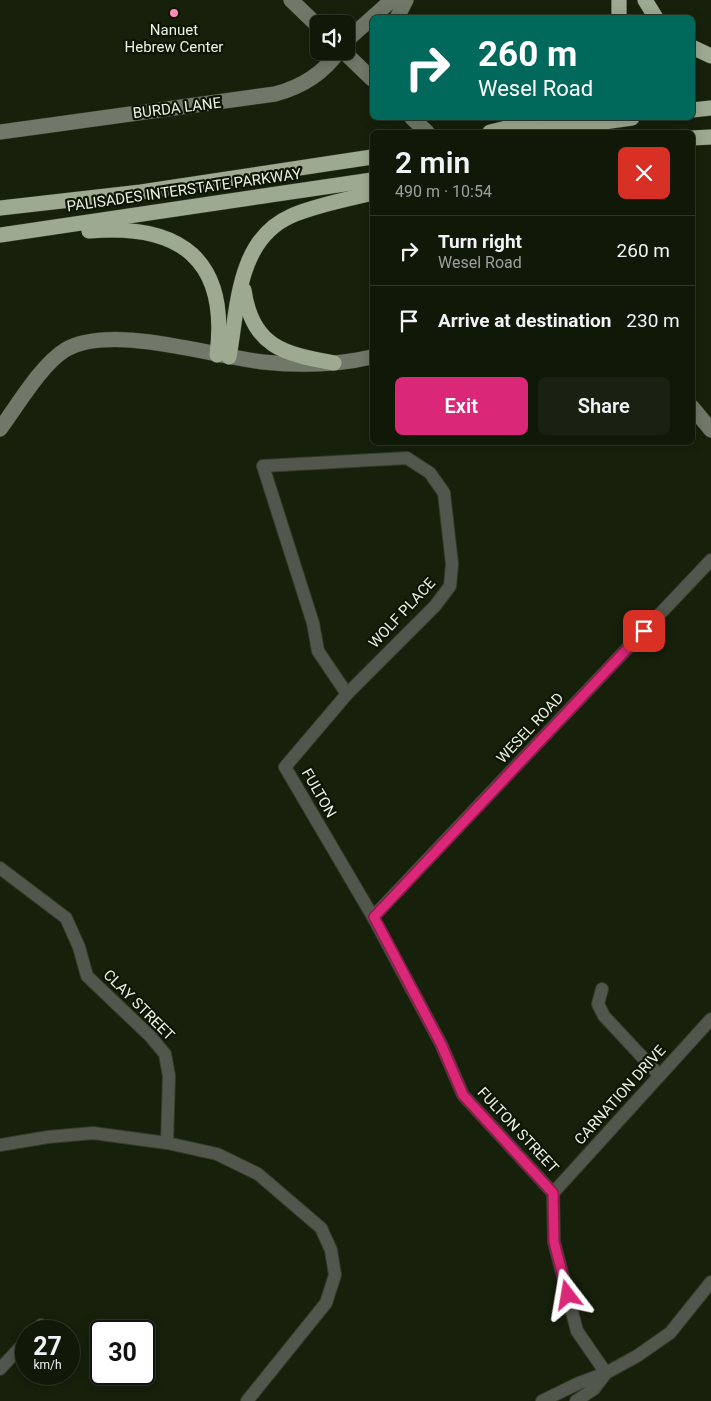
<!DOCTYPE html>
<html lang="en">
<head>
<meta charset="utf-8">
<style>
	body { margin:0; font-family:Roboto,sans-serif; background:#192112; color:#f1f3f6; height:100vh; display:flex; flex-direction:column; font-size:19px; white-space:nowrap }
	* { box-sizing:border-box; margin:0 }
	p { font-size:16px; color:#9ca09c }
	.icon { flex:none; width:28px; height:28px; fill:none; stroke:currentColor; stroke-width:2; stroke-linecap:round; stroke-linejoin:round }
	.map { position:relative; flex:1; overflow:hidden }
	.panel { position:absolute; left:370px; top:130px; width:325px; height:315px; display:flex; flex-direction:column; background:#101808; border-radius:8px; box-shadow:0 2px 12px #0003,0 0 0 1px #303729 }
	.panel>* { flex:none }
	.guide { position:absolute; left:370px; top:15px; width:325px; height:105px; border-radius:8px; box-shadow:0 2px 12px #0003,0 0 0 1px #303729; background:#00695c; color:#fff; overflow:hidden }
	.tools { position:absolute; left:310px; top:15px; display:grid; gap:10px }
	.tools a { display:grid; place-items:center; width:45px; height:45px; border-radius:8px; background:#101808; box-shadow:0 2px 12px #0003,0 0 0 1px #303729; font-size:25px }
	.speed { position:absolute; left:15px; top:1320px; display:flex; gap:10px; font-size:25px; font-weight:700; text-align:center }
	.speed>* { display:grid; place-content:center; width:65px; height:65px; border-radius:50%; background:#101808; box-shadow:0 2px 12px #0003,0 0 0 1px #303729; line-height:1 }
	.speed small { font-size:12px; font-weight:400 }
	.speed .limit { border:2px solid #111; border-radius:8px; background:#fff; color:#111 }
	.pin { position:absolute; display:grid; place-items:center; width:42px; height:42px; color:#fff; margin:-21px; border-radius:10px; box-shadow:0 2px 8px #0006 }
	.me { position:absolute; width:55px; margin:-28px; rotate:346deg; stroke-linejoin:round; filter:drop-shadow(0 0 4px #0008) }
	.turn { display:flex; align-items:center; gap:18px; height:105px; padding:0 25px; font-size:22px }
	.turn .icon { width:65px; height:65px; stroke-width:2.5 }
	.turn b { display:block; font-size:35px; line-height:42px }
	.round { display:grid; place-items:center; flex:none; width:52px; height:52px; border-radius:8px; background:#192112 }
	.overview { display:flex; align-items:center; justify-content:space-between; height:85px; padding:0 25px }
	h1 { font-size:30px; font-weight:600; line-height:38px }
	.action { display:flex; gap:10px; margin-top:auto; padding:10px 25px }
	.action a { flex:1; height:58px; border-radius:8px; background:#db2777; color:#fff; font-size:20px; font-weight:600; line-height:58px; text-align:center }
	.action a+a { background:#192112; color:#f1f3f6 }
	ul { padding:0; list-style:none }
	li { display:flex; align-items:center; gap:15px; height:70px; padding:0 25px; border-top:1px solid #303729 }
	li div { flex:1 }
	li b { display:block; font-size:19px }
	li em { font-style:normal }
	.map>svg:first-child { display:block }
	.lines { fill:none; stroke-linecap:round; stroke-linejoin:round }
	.street-casing { stroke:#343d29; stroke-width:14 }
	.secondary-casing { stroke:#343d29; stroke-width:16 }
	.highway-casing { stroke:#343d29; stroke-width:16 }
	.street { stroke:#52574d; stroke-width:12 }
	.secondary { stroke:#707969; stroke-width:15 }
	.highway { stroke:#9daa91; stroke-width:15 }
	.route-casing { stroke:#8e194d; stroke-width:12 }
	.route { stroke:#db2777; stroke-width:9 }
	.poi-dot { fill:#ff8eb9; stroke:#0d1604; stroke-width:2 }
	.labels { text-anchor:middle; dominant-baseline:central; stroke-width:4.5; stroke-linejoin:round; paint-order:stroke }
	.poi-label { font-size:15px; fill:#ebf2e4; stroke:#0d1604 }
	.street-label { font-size:15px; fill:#ebf2e4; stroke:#0d1604 }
</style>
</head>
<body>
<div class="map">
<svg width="711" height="1401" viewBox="0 0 711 1401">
	<rect width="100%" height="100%" fill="#16200b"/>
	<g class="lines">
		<defs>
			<g id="street">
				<path d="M 407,458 L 430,473 L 444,493 L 452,564 L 450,586 L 435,606 L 347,694 L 318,651 L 313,623 L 263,466 Z"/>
				<path d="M 347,694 L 285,767 L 373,917 L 441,1044 L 463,1095 L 553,1193 L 554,1242 L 577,1331 L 606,1373 L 637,1356 L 670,1333 L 711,1282"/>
				<path d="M 0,868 L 66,918 L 79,947 L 87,976 L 150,1036 L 165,1054 L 169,1076 L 167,1143"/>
				<path d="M 373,917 L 711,560"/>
				<path d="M 602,989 L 598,1004 L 604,1016 L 659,1075"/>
				<path d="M 0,1145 L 48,1137 L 93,1133 L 167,1143 L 217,1154 L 258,1174 L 321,1228 L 331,1250 L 335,1275 L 326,1303 L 247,1401"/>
				<path d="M 553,1193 L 711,1019"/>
				<path d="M 35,1331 L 41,1325"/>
				<path d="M 0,1369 L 26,1341"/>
				<path d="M 542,1401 L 579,1383 L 606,1373 L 594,1389 L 576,1401"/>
			</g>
			<g id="secondary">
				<path d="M 291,0 L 319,27"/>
				<path d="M 397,18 L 406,0"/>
				<path d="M 346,41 L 392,0"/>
				<path d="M 343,51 L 372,79"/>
				<path d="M 412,118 L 427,132"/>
				<path d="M 0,132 L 275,94 C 302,87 323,74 339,51"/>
				<path d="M 692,407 L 711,430"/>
				<path d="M 0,429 C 18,405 41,365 65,350 C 110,323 211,356 263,362 C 299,366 337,365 372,357"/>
			</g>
			<g id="highway">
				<path d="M 619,0 L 619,18"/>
				<path d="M 645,0 L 656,18"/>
				<path d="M 692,47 L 711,56"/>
				<path d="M 692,110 L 711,108"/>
				<path d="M 490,132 L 549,118"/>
				<path d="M 532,132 L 632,118"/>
				<path d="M 692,138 L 711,137"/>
				<path d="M 0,208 L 141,192 L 372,157"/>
				<path d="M 89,231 C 181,223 229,260 217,355"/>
				<path d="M 0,235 L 372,180"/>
				<path d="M 244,290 C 252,347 284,354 334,363"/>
				<path d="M 229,357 C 238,307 237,240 291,216 C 316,205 346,200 372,193"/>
			</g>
		</defs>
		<use href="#street" class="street-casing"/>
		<use href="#secondary" class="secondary-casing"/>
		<use href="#highway" class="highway-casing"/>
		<use href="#street" class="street"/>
		<use href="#secondary" class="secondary"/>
		<use href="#highway" class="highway"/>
	</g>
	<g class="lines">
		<defs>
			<path id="route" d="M 568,1295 L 554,1242 L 553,1193 L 463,1095 L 441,1044 L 374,917 L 644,631"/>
		</defs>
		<use href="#route" class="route-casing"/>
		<use href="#route" class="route"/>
	</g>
	<circle class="poi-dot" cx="174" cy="13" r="5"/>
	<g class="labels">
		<g class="poi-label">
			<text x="174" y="30">Nanuet<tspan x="174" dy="17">Hebrew Center</tspan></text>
		</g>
		<g class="street-label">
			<text transform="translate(177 108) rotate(-7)">BURDA LANE</text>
			<text transform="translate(184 190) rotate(-8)">PALISADES INTERSTATE PARKWAY</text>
			<text transform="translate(402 613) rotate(-47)">WOLF PLACE</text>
			<text transform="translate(530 728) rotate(-47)">WESEL ROAD</text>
			<text transform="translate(319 793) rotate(60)">FULTON</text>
			<text transform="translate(139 1005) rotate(45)">CLAY STREET</text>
			<text transform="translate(620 1095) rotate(-48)">CARNATION DRIVE</text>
			<text transform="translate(518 1130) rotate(47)">FULTON STREET</text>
		</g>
	</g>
</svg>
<div class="tools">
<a><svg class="icon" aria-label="sound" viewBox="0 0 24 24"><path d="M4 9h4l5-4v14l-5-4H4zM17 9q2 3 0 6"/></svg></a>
</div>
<div class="speed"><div>27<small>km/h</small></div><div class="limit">30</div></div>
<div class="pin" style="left:644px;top:631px;background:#d93025"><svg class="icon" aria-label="arrive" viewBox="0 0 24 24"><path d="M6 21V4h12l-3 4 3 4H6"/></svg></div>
<svg class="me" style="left:568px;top:1295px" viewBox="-20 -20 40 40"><path d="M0-17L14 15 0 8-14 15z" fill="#db2777" stroke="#fff" stroke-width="4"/></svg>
<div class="guide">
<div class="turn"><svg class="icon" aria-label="right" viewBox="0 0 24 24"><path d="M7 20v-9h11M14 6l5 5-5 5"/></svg><div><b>260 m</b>Wesel Road</div></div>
</div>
<section class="panel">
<div class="overview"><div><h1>2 min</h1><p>490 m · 10:54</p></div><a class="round" style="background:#d93025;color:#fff"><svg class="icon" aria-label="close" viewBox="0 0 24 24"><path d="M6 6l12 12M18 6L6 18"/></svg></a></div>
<ul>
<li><svg class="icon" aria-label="right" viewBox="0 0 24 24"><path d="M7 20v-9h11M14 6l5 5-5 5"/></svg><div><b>Turn right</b><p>Wesel Road</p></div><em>260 m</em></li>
<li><svg class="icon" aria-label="arrive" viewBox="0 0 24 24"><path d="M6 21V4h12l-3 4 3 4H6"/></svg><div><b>Arrive at destination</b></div><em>230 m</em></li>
</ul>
<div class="action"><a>Exit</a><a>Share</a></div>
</section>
</div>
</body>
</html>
